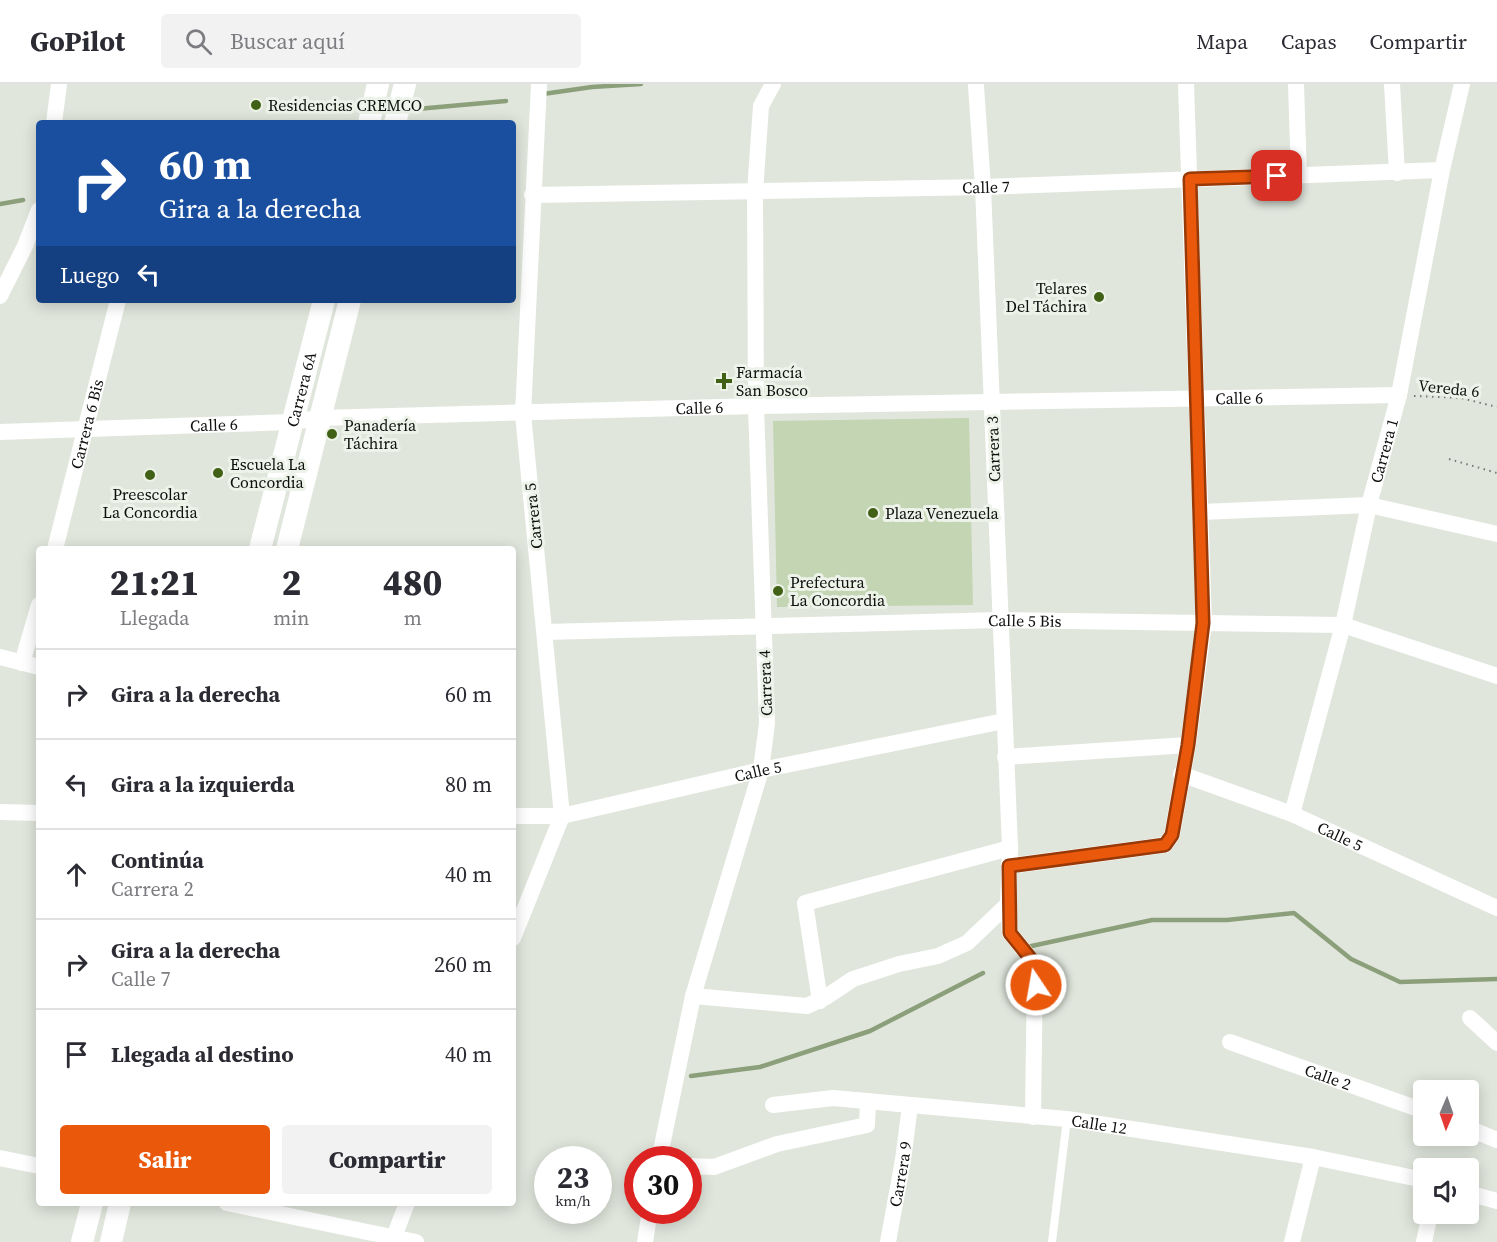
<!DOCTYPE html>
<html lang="es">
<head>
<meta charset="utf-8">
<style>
	body { margin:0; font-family:"Source Serif 4",serif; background:#f2f2f3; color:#2b2b33; height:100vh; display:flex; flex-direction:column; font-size:22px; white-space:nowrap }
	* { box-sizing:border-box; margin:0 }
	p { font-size:20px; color:#7c7c81 }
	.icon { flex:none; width:33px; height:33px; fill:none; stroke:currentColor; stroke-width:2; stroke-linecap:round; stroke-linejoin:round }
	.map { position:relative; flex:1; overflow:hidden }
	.drawer { position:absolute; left:36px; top:462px; width:480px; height:660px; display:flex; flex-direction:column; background:#fff; border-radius:6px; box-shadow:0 3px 15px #0003 }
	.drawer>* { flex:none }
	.guide { position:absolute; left:36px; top:36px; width:480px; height:183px; border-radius:6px; box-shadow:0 3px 15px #0003; background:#1a4fa0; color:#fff; overflow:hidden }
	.needle { width:39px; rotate:182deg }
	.fabs { position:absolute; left:1413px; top:996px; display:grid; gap:12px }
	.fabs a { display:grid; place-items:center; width:66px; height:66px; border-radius:6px; background:#fff; box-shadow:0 3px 15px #0003; font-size:30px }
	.speed { position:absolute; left:534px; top:1062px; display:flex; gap:12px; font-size:30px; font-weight:700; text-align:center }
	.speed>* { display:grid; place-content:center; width:78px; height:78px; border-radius:50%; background:#fff; box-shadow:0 3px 15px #0003; line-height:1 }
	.speed small { font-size:15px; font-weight:400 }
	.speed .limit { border:9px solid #d22; background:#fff; color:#111 }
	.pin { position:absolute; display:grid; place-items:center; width:51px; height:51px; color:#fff; margin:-26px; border-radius:12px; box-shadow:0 3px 9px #0006 }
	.me { position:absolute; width:66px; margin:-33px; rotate:348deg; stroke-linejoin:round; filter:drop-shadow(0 0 4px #0008) }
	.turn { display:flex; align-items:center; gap:21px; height:126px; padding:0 24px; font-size:27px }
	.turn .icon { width:78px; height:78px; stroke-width:2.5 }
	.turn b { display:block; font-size:42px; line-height:51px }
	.then { display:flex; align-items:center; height:57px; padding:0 24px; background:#0003; gap:12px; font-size:22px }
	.eta { display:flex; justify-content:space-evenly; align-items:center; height:102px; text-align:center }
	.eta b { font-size:36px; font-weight:800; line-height:42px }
	.action { display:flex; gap:12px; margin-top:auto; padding:12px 24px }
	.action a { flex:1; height:69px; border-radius:6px; background:#ea580c; color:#fff; font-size:24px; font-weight:800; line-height:69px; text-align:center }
	.action a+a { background:#f2f2f3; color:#2b2b33 }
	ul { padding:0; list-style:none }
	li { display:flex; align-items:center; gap:18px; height:90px; padding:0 24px; border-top:2px solid #e1e1e2 }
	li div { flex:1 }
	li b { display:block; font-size:22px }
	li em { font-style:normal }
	header { display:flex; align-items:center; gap:36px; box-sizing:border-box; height:84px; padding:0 30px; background:#fff; border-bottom:2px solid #e1e1e2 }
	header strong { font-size:28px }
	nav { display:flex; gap:33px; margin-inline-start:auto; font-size:21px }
	.search { width:420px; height:54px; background:#f2f2f3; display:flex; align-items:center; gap:15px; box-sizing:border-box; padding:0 21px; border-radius:6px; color:#7c7c81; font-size:22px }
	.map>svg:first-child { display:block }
	.green { fill:#c3d5b3 }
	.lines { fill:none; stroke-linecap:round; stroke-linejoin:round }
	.stream { stroke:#8c9f7b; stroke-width:4.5 }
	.path { stroke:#757973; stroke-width:2; stroke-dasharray:1.5 4.5; stroke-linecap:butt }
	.lane { stroke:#fff; stroke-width:8 }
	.street { stroke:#fff; stroke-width:16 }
	.secondary { stroke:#fff; stroke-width:22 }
	.route-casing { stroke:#983908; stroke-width:15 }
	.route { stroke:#ea580c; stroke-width:10 }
	.poi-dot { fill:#406116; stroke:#eef3e9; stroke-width:2 }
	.labels { text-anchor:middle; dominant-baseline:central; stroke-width:6; stroke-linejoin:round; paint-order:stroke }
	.poi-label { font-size:16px; fill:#0e100d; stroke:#eef3e9; text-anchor:start }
	.street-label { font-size:16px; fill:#0e100d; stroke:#eef3e9 }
</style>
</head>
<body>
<header>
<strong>GoPilot</strong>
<div class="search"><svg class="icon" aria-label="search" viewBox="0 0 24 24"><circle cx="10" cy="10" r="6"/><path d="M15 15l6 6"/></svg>Buscar aquí</div>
<nav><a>Mapa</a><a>Capas</a><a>Compartir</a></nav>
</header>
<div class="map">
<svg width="1497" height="1158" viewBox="0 0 1497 1158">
	<rect width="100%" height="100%" fill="#e0e6dc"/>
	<path class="green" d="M 969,334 L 973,521 L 777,523 L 773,337 Z"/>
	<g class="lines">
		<g class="stream">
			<path d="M 543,10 L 592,3 L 641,0"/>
			<path d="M 417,25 L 506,17"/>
			<path d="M 0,120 L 23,116"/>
			<path d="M 1027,863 L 1152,836 L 1227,836 L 1294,829 L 1351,875 L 1400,898 L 1497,895"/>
			<path d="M 691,992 L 760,983 L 870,947 L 983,889"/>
		</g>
		<g class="path">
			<path d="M 1414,312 L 1461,314 L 1497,323"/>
			<path d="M 1449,375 L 1497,389"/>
		</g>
		<path class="lane" d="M 1052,1158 L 1067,1035"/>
		<g class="street">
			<path d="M 1296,0 L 1299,92"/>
			<path d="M 1392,0 L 1397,89"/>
			<path d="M 54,39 L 59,0"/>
			<path id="s1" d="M 532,111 L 983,103 L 1442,86"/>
			<path d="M 0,212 L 25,162 L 39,126"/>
			<path id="s2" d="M 0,348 L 291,338 L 320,334 L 756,322 L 1399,311"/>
			<path d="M 1201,428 L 1369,421 L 1497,450"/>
			<path id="s3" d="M 55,465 L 118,216"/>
			<path id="s4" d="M 545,548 L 1000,536 L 1343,541 L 1497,592"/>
			<path d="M 0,573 L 39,583"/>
			<path d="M 22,579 L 39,521"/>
			<path d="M 1005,673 L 1188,661"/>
			<path id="s5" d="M 1181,690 L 1292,730 L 1497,824"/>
			<path d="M 0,728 L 39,729"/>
			<path id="s6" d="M 1292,730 L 1343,541 L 1369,421 L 1399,311 L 1442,86 L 1462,0"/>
			<path id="s7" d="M 513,732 L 562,732 L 761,686 L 1004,637"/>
			<path d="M 1009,782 L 1165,761 L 1172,751 L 1188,661 L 1204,539 L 1186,0"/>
			<path d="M 1008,820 L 1010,849 L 1035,880 L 1033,1033"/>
			<path d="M 513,854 L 562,732 L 523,330 L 539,0"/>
			<path d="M 693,912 L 807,922 L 826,913 L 853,895 L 899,880 L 938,872 L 967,859 L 1008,820 L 1010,764 L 983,103 L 976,2"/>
			<path d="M 820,917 L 805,819 L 1010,764"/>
			<path d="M 1470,934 L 1497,959"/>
			<path id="s8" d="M 1230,958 L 1424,1027"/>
			<path id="s9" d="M 773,1021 L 833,1014 L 1067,1035 L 1313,1073 L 1424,1096"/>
			<path d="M 1468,1044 L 1497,1056"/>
			<path d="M 0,1074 L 39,1082"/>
			<path d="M 659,1076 L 693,912 L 761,686 L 767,639 L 756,322 L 755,108 L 761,22 L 773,0"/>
			<path d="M 688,1082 L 714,1083 L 777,1060 L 867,1041 L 868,1017"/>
			<path d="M 1468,1109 L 1497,1117"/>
			<path d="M 227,1119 L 416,1158"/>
			<path d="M 392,1158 L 407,1119"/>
			<path d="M 645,1158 L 650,1126"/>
			<path id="s10" d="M 888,1158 L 903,1076 L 910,1022"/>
			<path d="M 1292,1158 L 1313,1073"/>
			<path d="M 1424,1158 L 1430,1130"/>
		</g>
		<g class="secondary">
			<path d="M 369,39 L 378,0"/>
			<path d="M 395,39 L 405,0"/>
			<path id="s11" d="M 260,465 L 324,216"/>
			<path d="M 287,465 L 350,216"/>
			<path d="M 82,1158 L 92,1119"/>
			<path d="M 111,1158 L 120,1119"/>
		</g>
	</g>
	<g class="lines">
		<defs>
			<path id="route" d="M 1036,901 L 1035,880 L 1010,849 L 1009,782 L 1165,761 L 1172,751 L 1188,661 L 1203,539 L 1190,95 L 1277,92"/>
		</defs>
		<use href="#route" class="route-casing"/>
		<use href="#route" class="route"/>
	</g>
	<g class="poi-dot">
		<circle cx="256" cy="21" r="6"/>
		<circle cx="1099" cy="213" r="6"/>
		<path d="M721 288h6v6h6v6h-6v6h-6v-6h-6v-6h6z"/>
		<circle cx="332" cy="350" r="6"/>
		<circle cx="218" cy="389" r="6"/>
		<circle cx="150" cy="391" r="6"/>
		<circle cx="873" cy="429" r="6"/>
		<circle cx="778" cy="507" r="6"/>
	</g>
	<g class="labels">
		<g class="poi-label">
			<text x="268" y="21">Residencias CREMCO</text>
			<text x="1087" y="204" text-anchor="end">Telares<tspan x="1087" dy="18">Del Táchira</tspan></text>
			<text x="736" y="288">Farmacía<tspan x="736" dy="18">San Bosco</tspan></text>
			<text x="344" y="341">Panadería<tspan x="344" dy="18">Táchira</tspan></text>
			<text x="230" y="380">Escuela La<tspan x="230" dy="18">Concordia</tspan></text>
			<text x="150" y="410" text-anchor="middle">Preescolar<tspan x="150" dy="18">La Concordia</tspan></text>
			<text x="885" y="429">Plaza Venezuela</text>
			<text x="790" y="498">Prefectura<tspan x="790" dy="18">La Concordia</tspan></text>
		</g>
		<g class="street-label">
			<text stroke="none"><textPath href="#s1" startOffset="454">Calle 7</textPath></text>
			<text transform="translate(1449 304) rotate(6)">Vereda 6</text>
			<text stroke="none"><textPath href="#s11" startOffset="165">Carrera 6A</textPath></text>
			<text stroke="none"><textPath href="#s2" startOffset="1240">Calle 6</textPath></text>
			<text stroke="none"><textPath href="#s2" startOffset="700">Calle 6</textPath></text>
			<text stroke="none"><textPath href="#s3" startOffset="129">Carrera 6 Bis</textPath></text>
			<text stroke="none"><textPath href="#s2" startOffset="214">Calle 6</textPath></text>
			<text transform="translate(993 365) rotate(-92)">Carrera 3</text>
			<text stroke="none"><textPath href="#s6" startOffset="375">Carrera 1</textPath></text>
			<text transform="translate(533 432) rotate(-96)">Carrera 5</text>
			<text stroke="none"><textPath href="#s4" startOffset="480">Calle 5 Bis</textPath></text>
			<text transform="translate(765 599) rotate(-92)">Carrera 4</text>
			<text stroke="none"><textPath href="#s7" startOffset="250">Calle 5</textPath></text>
			<text stroke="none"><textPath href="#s5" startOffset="171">Calle 5</textPath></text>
			<text stroke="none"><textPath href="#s8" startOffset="104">Calle 2</textPath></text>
			<text stroke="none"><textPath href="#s9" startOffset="328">Calle 12</textPath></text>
			<text stroke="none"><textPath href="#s10" startOffset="69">Carrera 9</textPath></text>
		</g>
	</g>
</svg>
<div class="fabs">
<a><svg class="needle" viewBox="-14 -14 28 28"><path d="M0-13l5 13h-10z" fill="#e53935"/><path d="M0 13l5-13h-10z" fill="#7c7c81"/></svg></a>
<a><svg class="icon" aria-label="sound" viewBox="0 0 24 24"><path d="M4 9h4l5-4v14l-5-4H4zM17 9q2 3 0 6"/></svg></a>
</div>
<div class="speed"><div>23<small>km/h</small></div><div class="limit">30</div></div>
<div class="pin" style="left:1277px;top:92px;background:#d93025"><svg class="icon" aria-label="arrive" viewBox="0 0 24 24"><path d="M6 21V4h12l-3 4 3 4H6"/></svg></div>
<svg class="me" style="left:1036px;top:901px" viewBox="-20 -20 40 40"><circle r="17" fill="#ea580c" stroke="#fff" stroke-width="3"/><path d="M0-11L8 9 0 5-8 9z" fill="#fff"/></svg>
<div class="guide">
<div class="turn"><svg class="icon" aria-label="right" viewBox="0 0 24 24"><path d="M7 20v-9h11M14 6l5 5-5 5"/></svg><div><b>60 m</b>Gira a la derecha</div></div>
<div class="then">Luego<svg class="icon" aria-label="left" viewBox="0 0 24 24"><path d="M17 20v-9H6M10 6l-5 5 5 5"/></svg></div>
</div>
<section class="drawer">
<div class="eta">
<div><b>21:21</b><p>Llegada</p></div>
<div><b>2</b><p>min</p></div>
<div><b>480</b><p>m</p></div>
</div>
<ul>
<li><svg class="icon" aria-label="right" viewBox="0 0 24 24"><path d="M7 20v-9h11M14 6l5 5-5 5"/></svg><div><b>Gira a la derecha</b></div><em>60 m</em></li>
<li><svg class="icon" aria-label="left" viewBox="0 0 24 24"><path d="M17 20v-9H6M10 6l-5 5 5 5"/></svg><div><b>Gira a la izquierda</b></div><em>80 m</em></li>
<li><svg class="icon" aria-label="ahead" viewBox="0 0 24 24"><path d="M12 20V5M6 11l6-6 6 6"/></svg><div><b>Continúa</b><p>Carrera 2</p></div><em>40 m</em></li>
<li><svg class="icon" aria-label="right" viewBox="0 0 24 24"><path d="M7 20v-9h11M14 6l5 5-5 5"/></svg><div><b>Gira a la derecha</b><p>Calle 7</p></div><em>260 m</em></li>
<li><svg class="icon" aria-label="arrive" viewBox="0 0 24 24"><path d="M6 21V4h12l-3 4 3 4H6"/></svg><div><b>Llegada al destino</b></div><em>40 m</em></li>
</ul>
<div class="action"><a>Salir</a><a>Compartir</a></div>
</section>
</div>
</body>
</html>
